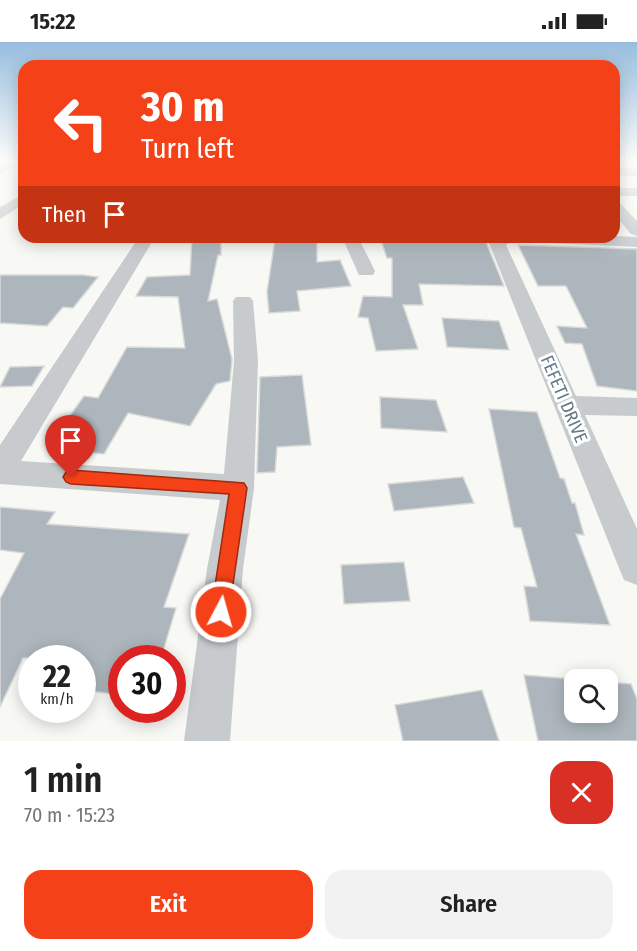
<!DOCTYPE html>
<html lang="en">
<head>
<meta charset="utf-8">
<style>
	body { margin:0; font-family:"Fira Sans Condensed",sans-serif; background:#f2f2f2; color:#222; height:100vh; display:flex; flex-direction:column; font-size:22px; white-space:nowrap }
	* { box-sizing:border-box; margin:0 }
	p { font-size:20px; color:#767676 }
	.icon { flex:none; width:33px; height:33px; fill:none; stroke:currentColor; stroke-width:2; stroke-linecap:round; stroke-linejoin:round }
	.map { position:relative; height:699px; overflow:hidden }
	.details { display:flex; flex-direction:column; background:#fff; flex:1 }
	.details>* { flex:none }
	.hud { position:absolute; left:18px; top:18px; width:602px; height:183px; border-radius:18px; box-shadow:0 3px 15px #0003; background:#f54117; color:#fff; overflow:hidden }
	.buttons { position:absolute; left:564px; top:627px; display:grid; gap:12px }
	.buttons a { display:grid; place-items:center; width:54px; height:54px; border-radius:12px; background:#fff; box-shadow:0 3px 15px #0003; font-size:30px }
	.speed { position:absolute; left:18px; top:603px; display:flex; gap:12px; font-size:30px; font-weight:700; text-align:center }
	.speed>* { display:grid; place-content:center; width:78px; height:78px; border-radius:50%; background:#fff; box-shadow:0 3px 15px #0003; line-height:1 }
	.speed small { font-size:15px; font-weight:400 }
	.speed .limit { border:9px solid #d22; background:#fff; color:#111 }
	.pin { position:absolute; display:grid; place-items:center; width:51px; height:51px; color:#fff; margin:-62px -26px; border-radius:50% 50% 50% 0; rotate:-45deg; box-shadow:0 0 6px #0007 }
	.pin .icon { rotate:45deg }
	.me { position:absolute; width:66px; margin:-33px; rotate:6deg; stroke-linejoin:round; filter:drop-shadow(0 0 4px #0008) }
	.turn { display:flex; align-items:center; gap:21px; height:126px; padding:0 24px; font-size:27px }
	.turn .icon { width:78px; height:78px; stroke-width:2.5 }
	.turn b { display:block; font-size:42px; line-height:51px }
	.then { display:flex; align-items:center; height:57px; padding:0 24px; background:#0003; gap:12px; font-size:22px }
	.round { display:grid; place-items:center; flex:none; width:63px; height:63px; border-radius:18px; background:#f2f2f2 }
	.head { display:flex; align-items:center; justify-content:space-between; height:102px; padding:0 24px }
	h1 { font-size:36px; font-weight:600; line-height:45px }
	.primary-button { display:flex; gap:12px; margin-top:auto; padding:12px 24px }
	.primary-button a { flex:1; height:69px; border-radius:18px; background:#f54117; color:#fff; font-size:24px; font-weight:600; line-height:69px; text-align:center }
	.primary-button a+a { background:#f2f2f2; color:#222 }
	.status { display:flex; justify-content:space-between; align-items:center; height:42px; padding:0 30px; background:#fff; direction:ltr }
	.status svg { height:16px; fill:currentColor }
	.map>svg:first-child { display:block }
	.building { fill:#acb6bc; stroke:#d9d9d7; stroke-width:1.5 }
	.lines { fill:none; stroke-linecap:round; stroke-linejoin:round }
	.street { fill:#c7cbce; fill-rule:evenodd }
	.route { fill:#f54117; stroke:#9f2a0f; stroke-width:1.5 }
	.labels { text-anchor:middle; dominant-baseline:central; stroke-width:6; stroke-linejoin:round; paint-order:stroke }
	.street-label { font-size:18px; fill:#637988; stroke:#fff }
</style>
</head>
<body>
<div class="status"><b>15:22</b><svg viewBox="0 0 49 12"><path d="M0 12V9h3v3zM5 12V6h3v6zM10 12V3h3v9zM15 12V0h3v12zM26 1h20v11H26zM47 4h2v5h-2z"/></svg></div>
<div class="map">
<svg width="637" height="699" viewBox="0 0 637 699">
	<rect width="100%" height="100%" fill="#f8f8f4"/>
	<g class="building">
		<path d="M 192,195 L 221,195 L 221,213 L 218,213 L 208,259 L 217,257 L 232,317 L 230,339 L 216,342 L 190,384 L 128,371 L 104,412 L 47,406 L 84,354 L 98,356 L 127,305 L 185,306 L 178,255 L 136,254 L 147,235 L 190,233 Z"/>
		<path d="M 284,195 L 317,195 L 317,220 L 340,218 L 351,244 L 297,249 L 300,269 L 269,271 L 267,250 L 275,197 Z"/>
		<path d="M 380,195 L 484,195 L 504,244 L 419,242 L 423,263 L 403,263 L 418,307 L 376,309 L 368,276 L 358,275 L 363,254 L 392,255 L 392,216 L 387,216 Z"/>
		<path d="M 518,203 L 637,207 L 637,349 L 597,344 L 582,302 L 565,301 L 557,284 L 587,286 L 566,244 L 538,244 Z"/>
		<path d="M 0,233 L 83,233 L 98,235 L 73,266 L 63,265 L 47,284 L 0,281 Z"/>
		<path d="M 442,276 L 499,279 L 509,308 L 447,305 Z"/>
		<path d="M 44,324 L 32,344 L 0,345 L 10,325 Z"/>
		<path d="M 302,333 L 311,403 L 277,405 L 275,430 L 257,431 L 260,335 Z"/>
		<path d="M 380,355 L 436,358 L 447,390 L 381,386 Z"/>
		<path d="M 489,367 L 537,370 L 560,436 L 564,437 L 572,461 L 575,461 L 584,493 L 576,492 L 610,583 L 530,579 L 524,544 L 537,545 L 521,486 L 514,485 Z"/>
		<path d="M 463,435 L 474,461 L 394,469 L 388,442 Z"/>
		<path d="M 0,465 L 55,470 L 47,482 L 189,492 L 164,565 L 176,566 L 161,616 L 122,616 L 122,635 L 119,635 L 113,652 L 82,648 L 82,616 L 23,616 L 0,665 L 0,557 L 24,511 L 0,508 Z"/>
		<path d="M 404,520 L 410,559 L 344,562 L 341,523 Z"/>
		<path d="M 524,633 L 574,637 L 574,670 L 608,670 L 608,640 L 631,642 L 637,657 L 637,699 L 538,699 Z"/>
		<path d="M 482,648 L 499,699 L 403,699 L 395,663 Z"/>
	</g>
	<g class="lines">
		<g class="street">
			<path d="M 7,120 L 22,120 L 0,132 L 0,123 Z"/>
			<path d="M 614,120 L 621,120 L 629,126 L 637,127 L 637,135 L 620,133 L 614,126 Z"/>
			<rect x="614" y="146" width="23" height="8"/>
			<path d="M 24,152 L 24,162 L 0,177 L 0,165 Z"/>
			<path d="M 614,159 L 619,160 L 637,179 L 637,194 L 631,192 L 614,172 Z"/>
			<path d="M 614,194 L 637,195 L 637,205 L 529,200 L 521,195 Z"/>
			<path d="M 139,195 L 155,195 L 21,419 L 224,432 L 234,319 L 233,259 L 236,255 L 250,255 L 253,259 L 258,319 L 254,446 L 243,527 L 230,699 L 184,699 L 207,527 L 220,458 L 0,442 L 0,403 Z"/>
			<path d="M 342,195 L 358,195 L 375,229 L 373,233 L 359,233 Z"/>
			<path d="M 496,195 L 518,195 L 506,203 L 576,354 L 637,356 L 637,374 L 585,373 L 637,487 L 637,543 L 624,538 L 619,526 L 489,201 Z"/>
		</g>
	</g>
	<linearGradient id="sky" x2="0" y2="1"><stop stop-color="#97bdde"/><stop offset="0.55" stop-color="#fcfcfa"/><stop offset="1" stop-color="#fcfcfa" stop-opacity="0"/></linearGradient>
	<rect width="637" height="217" fill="url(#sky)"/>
	<path class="route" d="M 71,428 L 244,441 L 247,446 L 228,577 L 221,580 L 214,577 L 211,570 L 229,452 L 71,442 L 66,440 L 63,435 L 66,430 Z"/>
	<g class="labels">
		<g class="street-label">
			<text transform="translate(564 357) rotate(67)">FEFETI DRIVE</text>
		</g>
	</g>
</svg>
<div class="buttons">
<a><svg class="icon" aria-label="search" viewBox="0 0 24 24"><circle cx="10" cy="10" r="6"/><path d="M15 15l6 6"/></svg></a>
</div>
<div class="speed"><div>22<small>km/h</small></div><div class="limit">30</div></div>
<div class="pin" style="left:71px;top:435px;background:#d93025"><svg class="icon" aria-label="arrive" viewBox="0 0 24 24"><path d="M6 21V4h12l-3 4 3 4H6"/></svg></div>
<svg class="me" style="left:221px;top:570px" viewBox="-20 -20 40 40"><circle r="17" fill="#f54117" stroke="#fff" stroke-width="3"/><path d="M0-11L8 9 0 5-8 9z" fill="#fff"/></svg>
<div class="hud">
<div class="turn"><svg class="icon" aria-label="left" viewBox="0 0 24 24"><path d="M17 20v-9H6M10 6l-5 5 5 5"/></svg><div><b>30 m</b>Turn left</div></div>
<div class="then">Then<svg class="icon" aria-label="arrive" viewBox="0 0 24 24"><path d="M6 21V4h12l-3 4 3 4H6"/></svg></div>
</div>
</div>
<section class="details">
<div class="head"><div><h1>1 min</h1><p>70 m · 15:23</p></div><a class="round" style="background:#d93025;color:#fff"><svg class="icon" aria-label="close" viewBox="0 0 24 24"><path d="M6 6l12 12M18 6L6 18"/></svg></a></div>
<div class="primary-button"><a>Exit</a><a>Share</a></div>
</section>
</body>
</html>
